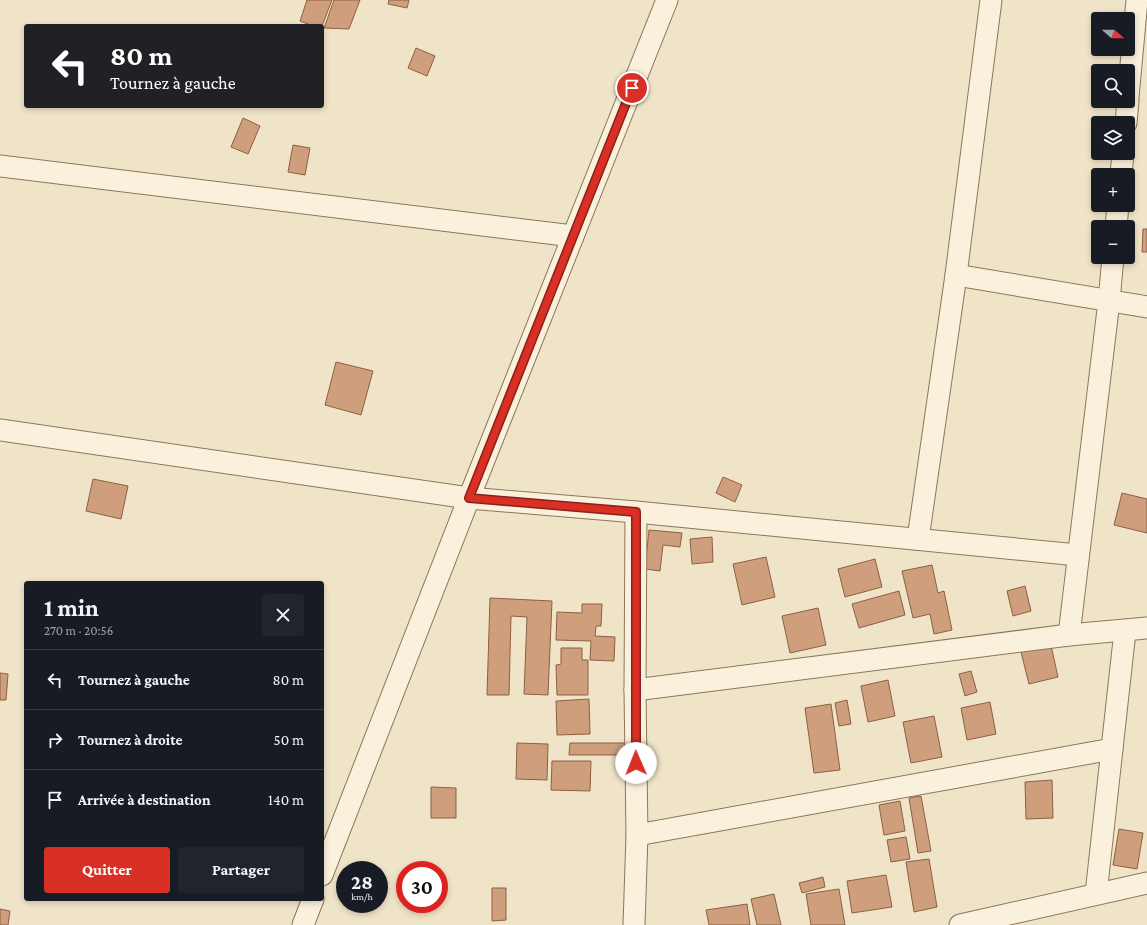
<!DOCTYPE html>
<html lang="fr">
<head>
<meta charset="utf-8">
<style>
	body { margin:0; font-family:"Crimson Pro",serif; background:#20242c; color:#f1f3f6; height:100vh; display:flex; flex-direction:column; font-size:15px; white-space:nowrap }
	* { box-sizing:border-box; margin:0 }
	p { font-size:13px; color:#9ea1a6 }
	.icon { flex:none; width:22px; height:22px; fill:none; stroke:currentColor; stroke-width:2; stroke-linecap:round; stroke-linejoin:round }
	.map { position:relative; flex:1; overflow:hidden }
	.details { position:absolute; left:24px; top:581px; width:300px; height:320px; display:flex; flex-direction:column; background:#171b24; border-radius:4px; box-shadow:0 2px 6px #0003 }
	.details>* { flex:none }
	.hud { position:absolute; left:24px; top:24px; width:300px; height:84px; border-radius:4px; box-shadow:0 2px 6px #0003; background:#202124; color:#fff; overflow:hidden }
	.needle { width:26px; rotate:110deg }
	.buttons { position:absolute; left:1091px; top:12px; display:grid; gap:8px }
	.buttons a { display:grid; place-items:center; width:44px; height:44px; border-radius:4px; background:#171b24; box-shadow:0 2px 6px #0003; font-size:20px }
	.speed { position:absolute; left:336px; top:861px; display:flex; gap:8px; font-size:20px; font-weight:700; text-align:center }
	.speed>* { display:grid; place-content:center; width:52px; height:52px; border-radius:50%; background:#171b24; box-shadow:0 2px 6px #0003; line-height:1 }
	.speed small { font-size:10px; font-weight:400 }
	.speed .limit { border:6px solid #d22; background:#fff; color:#111 }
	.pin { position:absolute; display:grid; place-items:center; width:34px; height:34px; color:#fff; margin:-17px; border:2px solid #fff; border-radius:50%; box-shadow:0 1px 4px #0007 }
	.me { position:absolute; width:44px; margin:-22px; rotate:359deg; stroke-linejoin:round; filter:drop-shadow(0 0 3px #0008) }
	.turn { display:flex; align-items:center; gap:14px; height:84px; padding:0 20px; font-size:18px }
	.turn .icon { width:52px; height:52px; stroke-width:2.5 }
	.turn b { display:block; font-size:28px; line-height:34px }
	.round { display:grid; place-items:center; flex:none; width:42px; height:42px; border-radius:4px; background:#20242c }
	.head { display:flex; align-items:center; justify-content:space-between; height:68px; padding:0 20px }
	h1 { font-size:24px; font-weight:700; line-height:30px }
	.primary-button { display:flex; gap:8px; margin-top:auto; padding:8px 20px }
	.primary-button a { flex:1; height:46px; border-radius:4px; background:#d93025; color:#fff; font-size:16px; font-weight:700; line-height:46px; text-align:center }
	.primary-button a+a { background:#20242c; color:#f1f3f6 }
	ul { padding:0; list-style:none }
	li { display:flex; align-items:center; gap:12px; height:60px; padding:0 20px; border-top:1px solid #363941 }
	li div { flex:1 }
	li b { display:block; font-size:15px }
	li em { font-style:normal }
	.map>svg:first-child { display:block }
	.building { fill:#cf9f7d; stroke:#8d5f41 }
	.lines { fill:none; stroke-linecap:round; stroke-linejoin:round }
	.street-casing { stroke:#8d765c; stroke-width:23 }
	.street { stroke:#faf1dc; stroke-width:21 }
	.route-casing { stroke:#8d1f18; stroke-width:10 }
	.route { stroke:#d93025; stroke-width:7 }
</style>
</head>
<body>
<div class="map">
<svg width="1147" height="925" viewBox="0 0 1147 925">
	<rect width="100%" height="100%" fill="#f0e4c8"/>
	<g class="building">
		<path d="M 307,0 L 332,0 L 322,26 L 313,26 L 300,21 Z"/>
		<path d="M 334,0 L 360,0 L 349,29 L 324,28 Z"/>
		<path d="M 389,0 L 409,0 L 407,8 L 388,4 Z"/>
		<path d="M 416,48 L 435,56 L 427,76 L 408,68 Z"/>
		<path d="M 243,118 L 260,126 L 248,154 L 231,147 Z"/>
		<path d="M 293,145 L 310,148 L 305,175 L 288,172 Z"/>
		<path d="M 1143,229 L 1147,229 L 1147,252 L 1142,252 Z"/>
		<path d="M 336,362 L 373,371 L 361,415 L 325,405 Z"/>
		<path d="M 723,477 L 742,485 L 735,502 L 716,493 Z"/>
		<path d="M 93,479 L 128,486 L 121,519 L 86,511 Z"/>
		<path d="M 1122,493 L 1147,499 L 1147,533 L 1114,525 Z"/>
		<path d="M 649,530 L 682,533 L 680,547 L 663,545 L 660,571 L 645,569 Z"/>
		<path d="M 712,537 L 713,562 L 692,564 L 690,539 Z"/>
		<path d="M 766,557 L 775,597 L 742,605 L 733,564 Z"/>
		<path d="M 875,559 L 882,587 L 845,597 L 838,569 Z"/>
		<path d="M 932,565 L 938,593 L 944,591 L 952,630 L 934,634 L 930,614 L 913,618 L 902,571 Z"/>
		<path d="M 1025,586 L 1031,611 L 1013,616 L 1007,591 Z"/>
		<path d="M 899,591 L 905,615 L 859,628 L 852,604 Z"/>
		<path d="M 490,598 L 552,601 L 548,695 L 524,694 L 527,617 L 511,616 L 509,695 L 487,695 Z"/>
		<path d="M 582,604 L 602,604 L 601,626 L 596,626 L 595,636 L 615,637 L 614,661 L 590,660 L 591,641 L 556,640 L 557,612 L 582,613 Z"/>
		<path d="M 818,608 L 826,645 L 790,653 L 782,616 Z"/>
		<path d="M 1050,641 L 1058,677 L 1029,684 L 1020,648 Z"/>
		<path d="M 561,648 L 582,648 L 582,660 L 588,660 L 588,695 L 557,695 L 556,665 L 561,664 Z"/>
		<path d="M 971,671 L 977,692 L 965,696 L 959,674 Z"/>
		<path d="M 0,673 L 8,674 L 6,700 L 0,700 Z"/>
		<path d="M 888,680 L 895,716 L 868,722 L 861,686 Z"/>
		<path d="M 589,699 L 590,734 L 557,735 L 556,701 Z"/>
		<path d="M 847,700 L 851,724 L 839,726 L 835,703 Z"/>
		<path d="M 990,702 L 996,734 L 967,740 L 961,708 Z"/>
		<path d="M 831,704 L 840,770 L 814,773 L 805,708 Z"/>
		<path d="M 934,716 L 942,757 L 911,763 L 903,722 Z"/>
		<path d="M 517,743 L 548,744 L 547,780 L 516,779 Z"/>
		<path d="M 570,743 L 630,743 L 630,755 L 569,755 Z"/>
		<path d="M 552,761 L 591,761 L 590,791 L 551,790 Z"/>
		<path d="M 1052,780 L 1053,818 L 1026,819 L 1025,782 Z"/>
		<path d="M 431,787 L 456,788 L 456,818 L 431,818 Z"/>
		<path d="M 921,796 L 931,851 L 918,853 L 909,798 Z"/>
		<path d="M 900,801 L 905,831 L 884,835 L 879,805 Z"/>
		<path d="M 1119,829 L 1143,833 L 1137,869 L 1113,865 Z"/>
		<path d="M 906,837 L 910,859 L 891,862 L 887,840 Z"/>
		<path d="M 929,859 L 937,907 L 914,912 L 906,862 Z"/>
		<path d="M 886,875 L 892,907 L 852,913 L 847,881 Z"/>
		<path d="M 823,877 L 825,887 L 802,893 L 799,883 Z"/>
		<path d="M 492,888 L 506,888 L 506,920 L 492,921 Z"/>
		<path d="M 839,889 L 845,925 L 811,925 L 806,894 Z"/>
		<path d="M 774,894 L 781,925 L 757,925 L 751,899 Z"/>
		<path d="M 747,904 L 750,925 L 709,925 L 706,910 Z"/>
		<path d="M 0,909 L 10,911 L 8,925 L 0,925 Z"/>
	</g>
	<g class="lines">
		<defs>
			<g id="street">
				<path d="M 1128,97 L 1137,0"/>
				<path d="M 1126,123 L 1128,101"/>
				<path d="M 0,166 L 573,236"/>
				<path d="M 1121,175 L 1123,153"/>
				<path d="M 1116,227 L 1118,205"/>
				<path d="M 956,275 L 1147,307"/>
				<path d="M 0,430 L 469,498 L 636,512 L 1078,555"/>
				<path d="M 918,539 L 956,275 L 991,0"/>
				<path d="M 1069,635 L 1109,301 L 1113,257"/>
				<path d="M 635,690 L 1069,635 L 1147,628"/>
				<path d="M 637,835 L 1112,749"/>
				<path d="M 322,875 L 469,498 L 667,0"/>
				<path d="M 1096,894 L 1125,631"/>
				<path d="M 303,925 L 313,899"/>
				<path d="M 634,925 L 637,835 L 635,690 L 636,512"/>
				<path d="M 960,925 L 1147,883"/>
			</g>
		</defs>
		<use href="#street" class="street-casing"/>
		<use href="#street" class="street"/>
	</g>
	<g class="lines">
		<defs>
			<path id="route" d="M 632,88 L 469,498 L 636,512 L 636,763"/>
		</defs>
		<use href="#route" class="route-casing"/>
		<use href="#route" class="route"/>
	</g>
</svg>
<div class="buttons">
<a><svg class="needle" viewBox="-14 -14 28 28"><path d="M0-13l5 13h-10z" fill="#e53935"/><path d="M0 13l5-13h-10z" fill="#9ea1a6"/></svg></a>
<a><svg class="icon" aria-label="search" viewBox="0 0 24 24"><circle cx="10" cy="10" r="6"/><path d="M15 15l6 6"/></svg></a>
<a><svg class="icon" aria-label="layers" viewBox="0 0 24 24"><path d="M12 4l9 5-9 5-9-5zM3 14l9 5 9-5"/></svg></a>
<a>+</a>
<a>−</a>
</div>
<div class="speed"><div>28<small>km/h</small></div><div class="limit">30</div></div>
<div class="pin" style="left:632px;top:88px;background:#d93025"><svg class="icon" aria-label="arrive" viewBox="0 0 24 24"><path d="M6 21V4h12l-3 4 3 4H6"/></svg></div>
<svg class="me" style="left:636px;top:763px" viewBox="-20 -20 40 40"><circle r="19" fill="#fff"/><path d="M0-13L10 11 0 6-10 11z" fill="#d93025"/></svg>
<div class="hud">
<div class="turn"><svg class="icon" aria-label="left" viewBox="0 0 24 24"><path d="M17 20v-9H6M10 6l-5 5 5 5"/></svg><div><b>80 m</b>Tournez à gauche</div></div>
</div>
<section class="details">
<div class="head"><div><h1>1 min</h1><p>270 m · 20:56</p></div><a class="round"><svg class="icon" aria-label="close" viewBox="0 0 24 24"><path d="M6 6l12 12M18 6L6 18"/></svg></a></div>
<ul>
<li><svg class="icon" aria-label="left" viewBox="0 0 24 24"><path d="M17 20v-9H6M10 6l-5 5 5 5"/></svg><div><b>Tournez à gauche</b></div><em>80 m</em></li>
<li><svg class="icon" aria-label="right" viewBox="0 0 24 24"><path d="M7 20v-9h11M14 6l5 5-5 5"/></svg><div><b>Tournez à droite</b></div><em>50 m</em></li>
<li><svg class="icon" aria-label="arrive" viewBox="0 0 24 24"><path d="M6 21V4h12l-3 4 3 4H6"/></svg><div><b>Arrivée à destination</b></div><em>140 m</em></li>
</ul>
<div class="primary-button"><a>Quitter</a><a>Partager</a></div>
</section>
</div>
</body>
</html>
